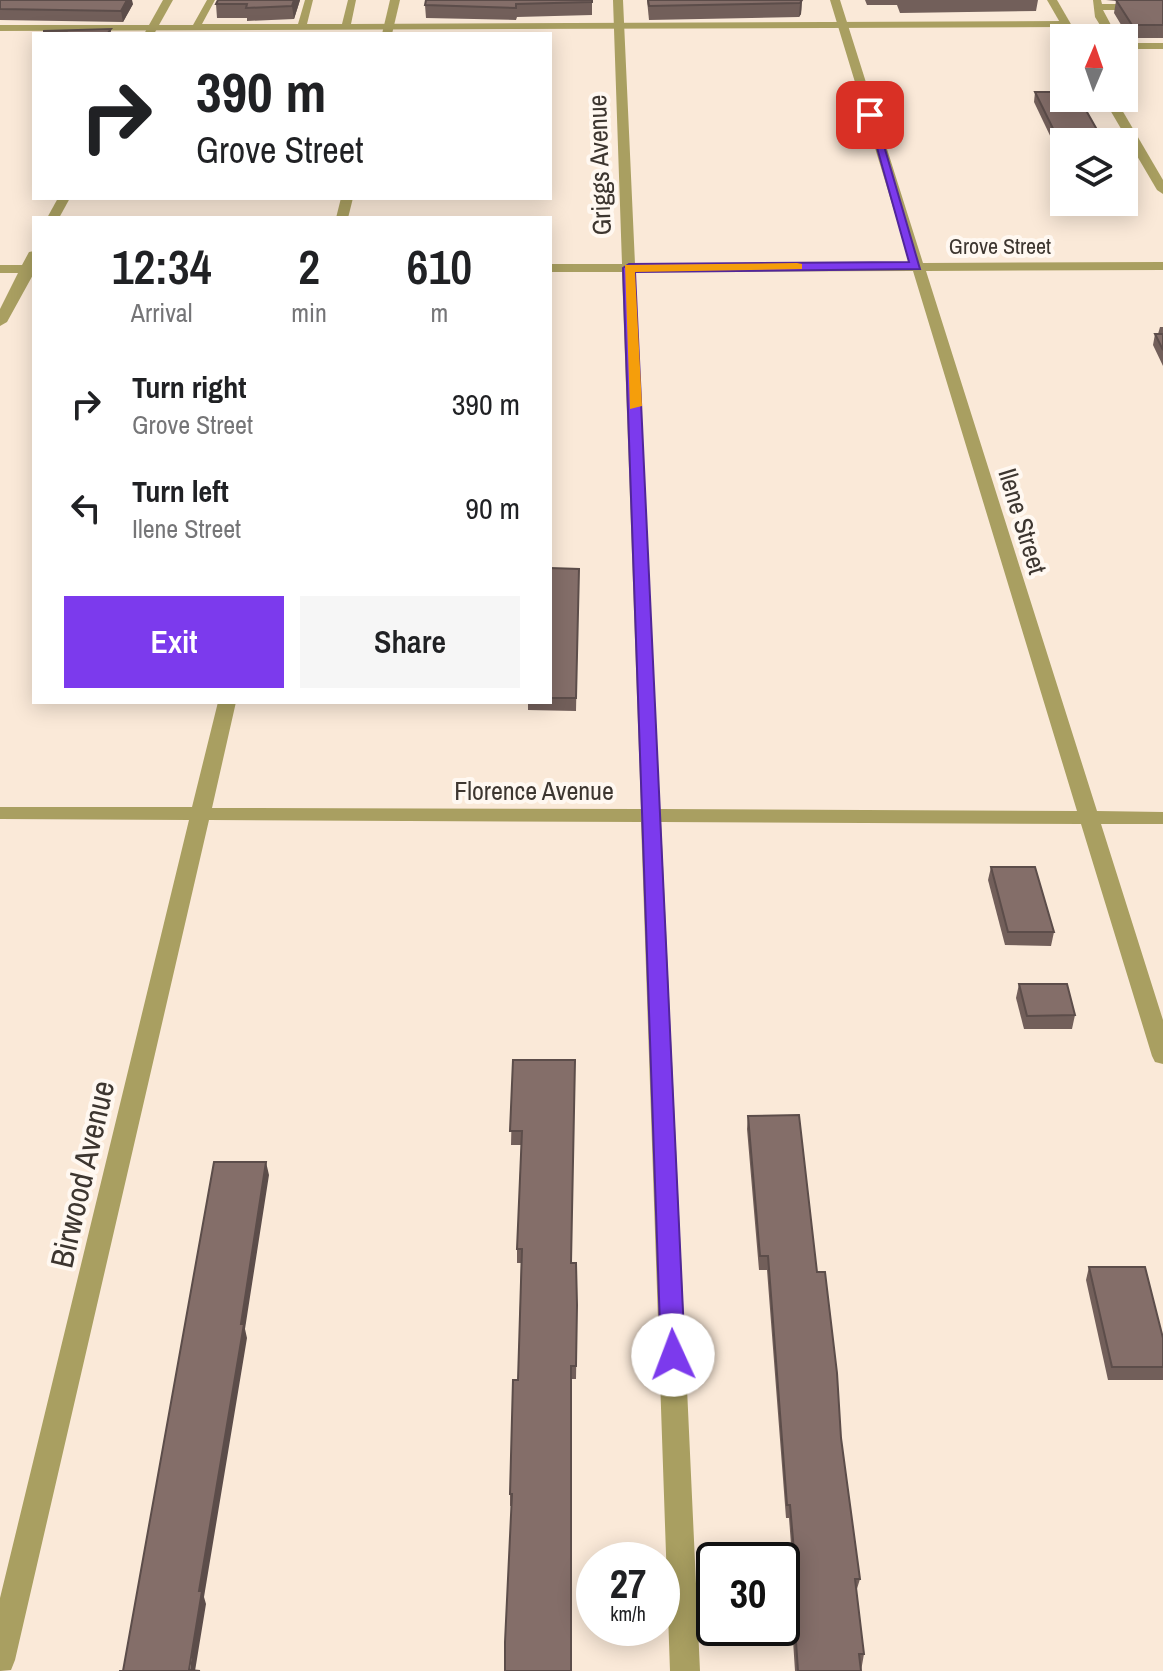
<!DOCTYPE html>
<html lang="en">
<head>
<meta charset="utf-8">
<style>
	body { margin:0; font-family:"Archivo Narrow",sans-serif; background:#f6f6f6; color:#202124; height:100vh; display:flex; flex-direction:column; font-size:30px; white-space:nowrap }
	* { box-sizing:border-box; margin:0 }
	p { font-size:26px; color:#757577 }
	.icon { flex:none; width:44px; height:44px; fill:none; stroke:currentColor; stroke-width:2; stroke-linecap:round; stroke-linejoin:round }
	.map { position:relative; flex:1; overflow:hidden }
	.side { position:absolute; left:32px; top:216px; width:520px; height:488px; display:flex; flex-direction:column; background:#fff; border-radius:0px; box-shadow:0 4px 20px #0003 }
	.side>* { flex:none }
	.hud { position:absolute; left:32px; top:32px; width:520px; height:168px; border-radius:0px; box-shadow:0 4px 20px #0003; background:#fff; color:#202124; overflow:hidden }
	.needle { width:52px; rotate:2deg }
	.controls { position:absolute; left:1050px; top:24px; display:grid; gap:16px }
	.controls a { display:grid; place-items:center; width:88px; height:88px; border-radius:0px; background:#fff; box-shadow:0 4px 20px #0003; font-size:40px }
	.speed { position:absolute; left:576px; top:1542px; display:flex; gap:16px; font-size:40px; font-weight:700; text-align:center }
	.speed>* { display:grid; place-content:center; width:104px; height:104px; border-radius:50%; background:#fff; box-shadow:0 4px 20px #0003; line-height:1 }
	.speed small { font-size:20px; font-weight:400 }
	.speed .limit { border:4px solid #111; border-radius:12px; background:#fff; color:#111 }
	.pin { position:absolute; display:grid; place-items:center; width:68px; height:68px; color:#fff; margin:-34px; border-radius:16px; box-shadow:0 4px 12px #0006 }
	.me { position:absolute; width:88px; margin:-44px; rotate:358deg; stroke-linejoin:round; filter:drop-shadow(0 0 6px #0008) }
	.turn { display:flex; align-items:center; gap:28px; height:168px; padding:0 32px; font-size:36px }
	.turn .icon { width:104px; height:104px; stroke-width:2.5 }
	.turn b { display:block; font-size:56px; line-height:68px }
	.eta { display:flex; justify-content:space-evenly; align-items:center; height:136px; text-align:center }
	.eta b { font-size:48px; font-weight:600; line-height:56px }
	.primary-button { display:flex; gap:16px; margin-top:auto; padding:16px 32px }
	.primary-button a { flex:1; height:92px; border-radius:0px; background:#7c3aed; color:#fff; font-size:32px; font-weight:600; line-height:92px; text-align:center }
	.primary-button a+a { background:#f6f6f6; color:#202124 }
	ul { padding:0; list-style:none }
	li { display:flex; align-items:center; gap:24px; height:104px; padding:0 32px }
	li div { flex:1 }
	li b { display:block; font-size:30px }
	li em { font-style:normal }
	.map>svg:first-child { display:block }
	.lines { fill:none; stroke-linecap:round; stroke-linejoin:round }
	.lane { fill:#a99f61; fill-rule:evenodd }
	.street { fill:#a99f61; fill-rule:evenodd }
	.wall { fill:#725f5a }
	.shaded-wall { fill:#5c4d4a }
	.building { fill:#846e69; stroke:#5c4d4a; stroke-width:2 }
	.route { fill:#7c3aed; stroke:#51269a; stroke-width:2 }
	.slow { fill:#f59e0b }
	.labels { text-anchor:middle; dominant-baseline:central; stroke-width:8; stroke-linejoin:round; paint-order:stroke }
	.far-street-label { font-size:22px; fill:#3d3630; stroke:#fff8f1 }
	.street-label { font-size:26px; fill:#3d3630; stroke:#fff8f1 }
	.near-street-label { font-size:32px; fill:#3d3630; stroke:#fff8f1 }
</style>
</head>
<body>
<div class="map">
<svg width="1163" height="1671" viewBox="0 0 1163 1671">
	<rect width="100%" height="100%" fill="#fae9d8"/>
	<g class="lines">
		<g class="lane">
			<path d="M 207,0 L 215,0 L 202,24 L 298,24 L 305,0 L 313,0 L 307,24 L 342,24 L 348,0 L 356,0 L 351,24 L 1065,21 L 1070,24 L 1065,27 L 0,31 L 0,25 L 193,25 Z"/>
			<path d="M 1093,0 L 1101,0 L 1102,4 L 1163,4 L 1163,10 L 1103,10 L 1118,38 L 1108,38 L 1095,17 Z"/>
			<rect x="1124" y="43" width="39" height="6"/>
		</g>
		<g class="street">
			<path d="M 163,0 L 173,0 L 154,34 L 144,34 Z"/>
			<path d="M 390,0 L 400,0 L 392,34 L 382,34 Z"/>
			<path d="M 613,0 L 623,0 L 635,264 L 910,263 L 830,0 L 840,0 L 923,263 L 1163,262 L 1163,270 L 926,271 L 1097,811 L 1163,812 L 1163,824 L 1101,824 L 1163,1020 L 1163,1064 L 1155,1062 L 1152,1056 L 1081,824 L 661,822 L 700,1671 L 670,1671 L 641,822 L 209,820 L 15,1660 L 11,1670 L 0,1671 L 0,1598 L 189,820 L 0,819 L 0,807 L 192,807 L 218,702 L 236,702 L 212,808 L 641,809 L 622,272 L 550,272 L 550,264 L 622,264 ZM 913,271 L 1077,811 L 660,809 L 635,272 Z"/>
			<path d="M 1047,0 L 1057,0 L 1079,38 L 1069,38 Z"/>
			<path d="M 1103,98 L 1115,98 L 1163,180 L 1163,194 L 1157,190 Z"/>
			<path d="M 58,198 L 70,198 L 59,218 L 47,218 Z"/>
			<path d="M 341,198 L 353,198 L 348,218 L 336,218 Z"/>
			<path d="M 34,251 L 34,273 L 7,322 L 0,326 L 0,309 L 18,273 L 0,273 L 0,265 L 22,265 L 29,252 Z"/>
		</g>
	</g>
	<g class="wall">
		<path d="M 0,0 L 133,4 L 123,22 L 0,20 Z"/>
		<path d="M 300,0 L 294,19 L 247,21 L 247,18 L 217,18 L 216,4 Z"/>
		<path d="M 592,0 L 592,15 L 517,17 L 516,20 L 426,18 L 425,5 Z"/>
		<path d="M 647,0 L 802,0 L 801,14 L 799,17 L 649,20 Z"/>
		<path d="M 865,0 L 1038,0 L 1036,11 L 900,13 L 897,5 L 867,5 Z"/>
		<path d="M 1106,0 L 1163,0 L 1163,38 L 1129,38 L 1114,13 L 1116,1 Z"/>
		<path d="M 111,29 L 111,34 L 44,34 L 43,31 Z"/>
		<path d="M 1035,92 L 1064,142 L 1064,165 L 1034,102 Z"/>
		<path d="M 1082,202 L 1124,202 L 1134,205 L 1132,216 L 1089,216 Z"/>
		<path d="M 1160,327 L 1163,327 L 1163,366 L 1153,345 L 1155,334 L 1158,334 Z"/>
		<path d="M 550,568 L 579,569 L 576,711 L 528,710 L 528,702 L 550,702 Z"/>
		<path d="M 991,867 L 1054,932 L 1051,946 L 1005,945 L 988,880 Z"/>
		<path d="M 1019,984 L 1075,1015 L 1072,1029 L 1024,1029 L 1016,998 Z"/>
		<path d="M 513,1060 L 572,1263 L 577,1318 L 576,1379 L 571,1379 L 512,1506 L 510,1506 L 510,1494 L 518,1380 L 521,1263 L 517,1263 L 517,1249 L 521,1145 L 511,1145 Z"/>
		<path d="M 748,1116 L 817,1272 L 841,1438 L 860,1579 L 856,1592 L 864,1654 L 861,1671 L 795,1671 L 791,1610 L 793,1597 L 795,1597 L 789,1518 L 786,1518 L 767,1270 L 759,1270 L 747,1129 Z"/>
		<path d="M 1089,1267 L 1163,1338 L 1163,1380 L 1108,1380 L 1086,1280 Z"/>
	</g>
	<g class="shaded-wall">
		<path d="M 127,0 L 132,0 L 133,4 L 123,22 L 121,11 Z"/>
		<path d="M 294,0 L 300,0 L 294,19 L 292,6 Z"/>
		<path d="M 802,0 L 801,14 L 799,17 L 800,3 Z"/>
		<path d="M 266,1162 L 269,1175 L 245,1329 L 247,1338 L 204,1597 L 206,1604 L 195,1671 L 190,1671 L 199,1591 Z"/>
	</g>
	<g class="building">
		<path d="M 0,0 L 127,0 L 121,11 L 0,9 Z"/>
		<path d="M 218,0 L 294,0 L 292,6 L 246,8 L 247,4 L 216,4 Z"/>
		<path d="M 426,0 L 592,0 L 592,2 L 516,4 L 516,8 L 425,5 Z"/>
		<path d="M 648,0 L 802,0 L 800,3 L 649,6 Z"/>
		<path d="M 1116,0 L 1163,0 L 1163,25 L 1132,25 Z"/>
		<path d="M 111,29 L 107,34 L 66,34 L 68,31 L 43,31 Z"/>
		<path d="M 1035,92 L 1064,92 L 1064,98 L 1079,98 L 1104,142 L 1064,142 L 1064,151 Z"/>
		<path d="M 1124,187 L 1134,205 L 1091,205 L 1089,202 L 1124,202 Z"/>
		<path d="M 1155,334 L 1163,334 L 1163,350 Z"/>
		<path d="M 550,568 L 579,569 L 576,698 L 550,698 Z"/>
		<path d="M 991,867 L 1035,867 L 1054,932 L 1008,932 Z"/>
		<path d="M 1019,984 L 1067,984 L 1075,1015 L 1027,1016 Z"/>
		<path d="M 513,1060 L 575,1060 L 571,1263 L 576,1263 L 577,1305 L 576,1366 L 571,1366 L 571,1671 L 505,1671 L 505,1642 L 512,1494 L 510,1494 L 513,1380 L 518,1380 L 522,1249 L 517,1249 L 522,1131 L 510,1131 Z"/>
		<path d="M 799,1115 L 817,1272 L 825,1272 L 837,1373 L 841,1438 L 860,1579 L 855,1579 L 864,1654 L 859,1654 L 861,1671 L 798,1671 L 793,1597 L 798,1597 L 790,1505 L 787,1505 L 768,1256 L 760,1256 L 748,1116 Z"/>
		<path d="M 214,1162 L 266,1162 L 241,1324 L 244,1324 L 199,1591 L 202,1591 L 189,1670 L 200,1671 L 119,1671 L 123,1671 Z"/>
		<path d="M 1089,1267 L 1145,1267 L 1163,1338 L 1163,1367 L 1112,1367 Z"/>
	</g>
	<path class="route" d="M 867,112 L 875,115 L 920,269 L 635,272 L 685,1355 L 681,1362 L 673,1365 L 665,1362 L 661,1355 L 623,268 L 629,264 L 909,262 Z"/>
	<path class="slow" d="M 797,263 L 802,264 L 802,269 L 635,272 L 642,406 L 630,409 L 625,265 Z"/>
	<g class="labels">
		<g class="far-street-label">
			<text x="1000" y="246">Grove Street</text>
		</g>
		<g class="street-label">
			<text transform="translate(599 165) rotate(-92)">Griggs Avenue</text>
			<text transform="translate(1023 521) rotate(73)">Ilene Street</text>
			<text x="534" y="790">Florence Avenue</text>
		</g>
		<g class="near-street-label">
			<text transform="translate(82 1174) rotate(-77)">Birwood Avenue</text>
		</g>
	</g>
</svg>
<div class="controls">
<a><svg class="needle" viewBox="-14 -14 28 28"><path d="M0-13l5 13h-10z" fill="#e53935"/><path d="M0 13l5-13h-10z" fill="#757577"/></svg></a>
<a><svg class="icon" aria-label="layers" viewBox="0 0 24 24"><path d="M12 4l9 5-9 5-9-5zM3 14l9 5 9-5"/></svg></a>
</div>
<div class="speed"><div>27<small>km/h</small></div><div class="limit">30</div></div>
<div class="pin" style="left:870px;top:115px;background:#d93025"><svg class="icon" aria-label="arrive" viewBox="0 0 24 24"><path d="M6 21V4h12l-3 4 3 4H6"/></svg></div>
<svg class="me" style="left:673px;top:1355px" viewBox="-20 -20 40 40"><circle r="19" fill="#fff"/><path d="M0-13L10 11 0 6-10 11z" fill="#7c3aed"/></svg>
<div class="hud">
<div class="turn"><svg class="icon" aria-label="right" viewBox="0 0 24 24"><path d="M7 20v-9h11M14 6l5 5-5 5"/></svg><div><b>390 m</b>Grove Street</div></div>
</div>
<section class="side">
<div class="eta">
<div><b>12:34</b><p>Arrival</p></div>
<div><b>2</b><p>min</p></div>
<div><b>610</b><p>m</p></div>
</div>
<ul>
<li><svg class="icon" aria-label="right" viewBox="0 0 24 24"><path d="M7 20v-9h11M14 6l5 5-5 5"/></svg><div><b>Turn right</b><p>Grove Street</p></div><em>390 m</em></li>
<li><svg class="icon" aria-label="left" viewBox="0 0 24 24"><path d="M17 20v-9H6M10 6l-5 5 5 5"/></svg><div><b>Turn left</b><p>Ilene Street</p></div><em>90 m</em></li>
</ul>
<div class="primary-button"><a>Exit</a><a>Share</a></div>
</section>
</div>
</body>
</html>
